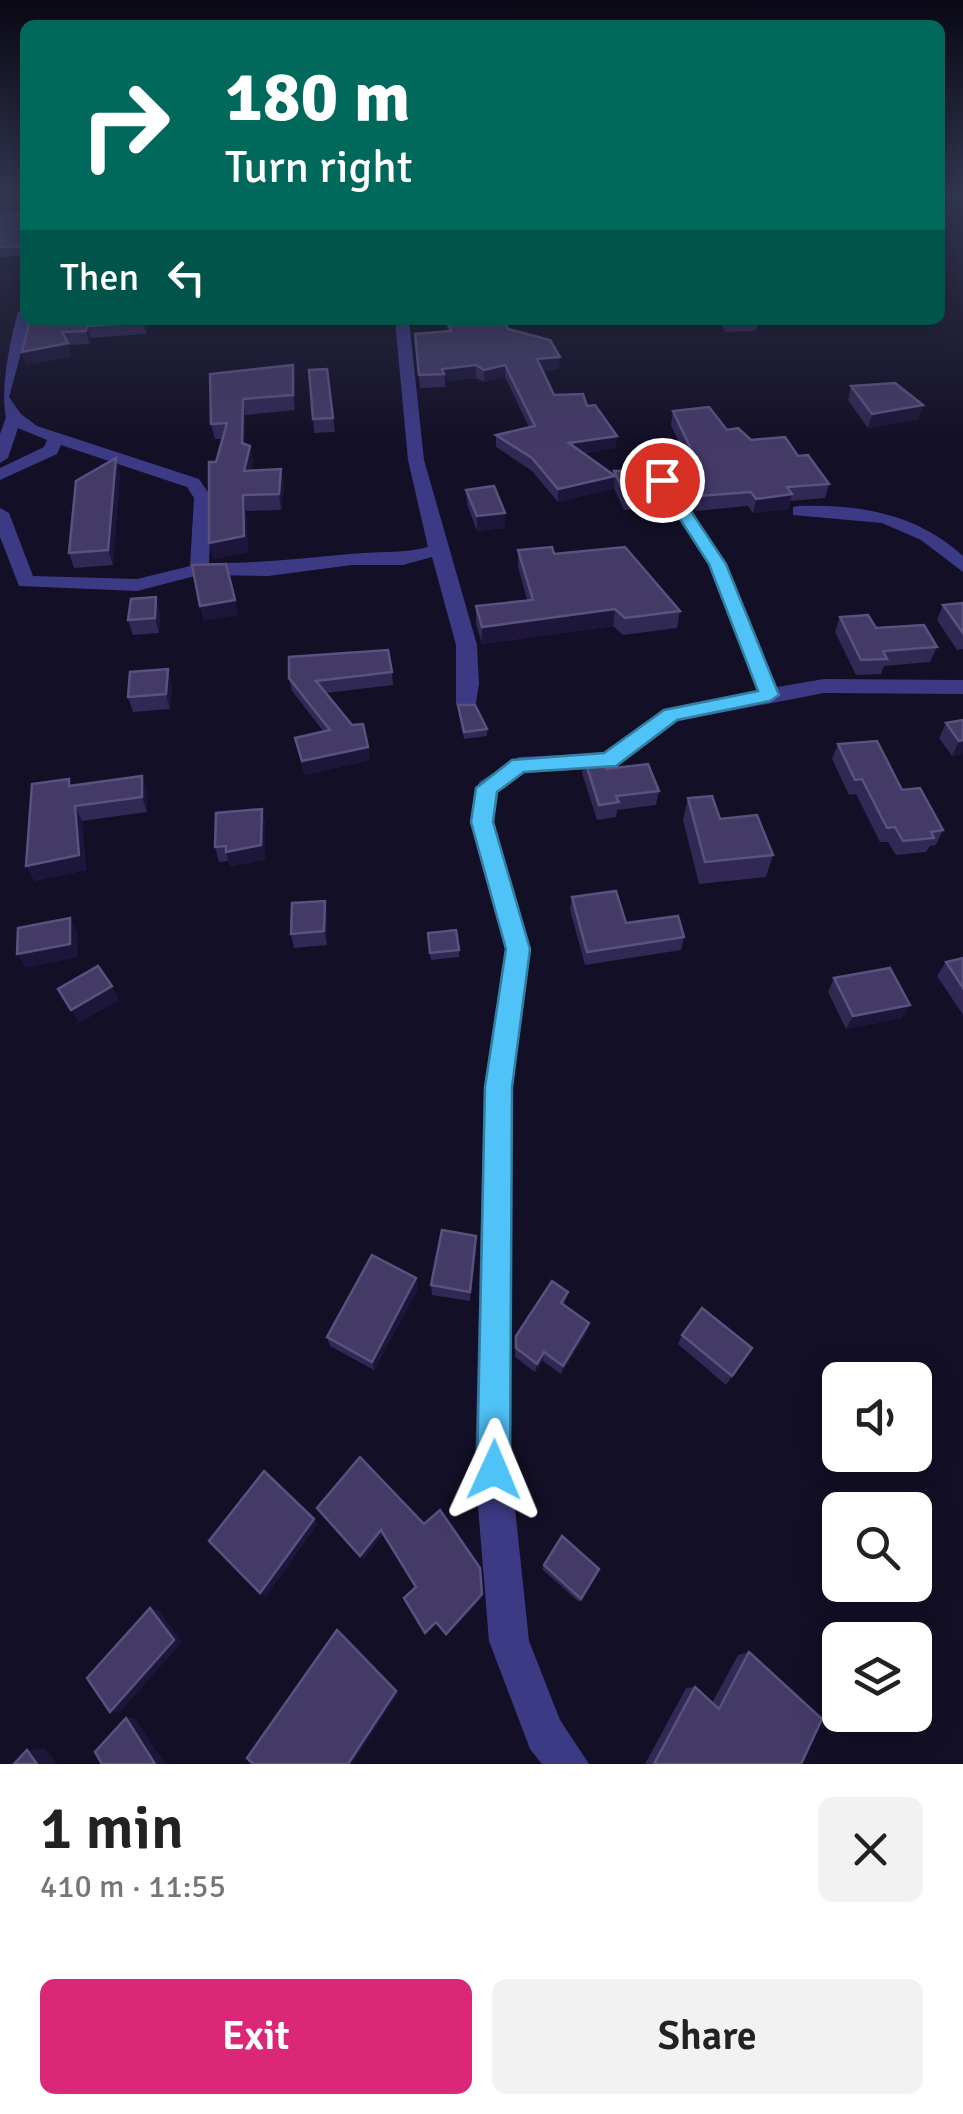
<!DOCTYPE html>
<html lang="en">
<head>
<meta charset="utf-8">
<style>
	body { margin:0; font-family:Signika,sans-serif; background:#f2f2f2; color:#222; height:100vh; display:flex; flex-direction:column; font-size:38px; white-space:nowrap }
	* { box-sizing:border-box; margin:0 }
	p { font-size:32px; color:#767676 }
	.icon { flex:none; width:55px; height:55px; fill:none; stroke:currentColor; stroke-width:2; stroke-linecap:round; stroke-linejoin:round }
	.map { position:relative; height:1764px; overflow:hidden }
	.side { display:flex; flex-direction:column; background:#fff; flex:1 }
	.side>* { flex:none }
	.top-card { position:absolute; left:20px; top:20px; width:925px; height:305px; border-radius:15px; box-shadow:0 5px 25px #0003; background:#00695c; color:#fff; overflow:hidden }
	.controls { position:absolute; left:822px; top:1362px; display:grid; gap:20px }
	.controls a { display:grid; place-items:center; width:110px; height:110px; border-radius:15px; background:#fff; box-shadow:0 5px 25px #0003; font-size:50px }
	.pin { position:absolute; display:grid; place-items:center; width:85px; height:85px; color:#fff; margin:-42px; border:5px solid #fff; border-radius:50%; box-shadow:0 2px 10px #0007 }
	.me { position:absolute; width:110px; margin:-55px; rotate:1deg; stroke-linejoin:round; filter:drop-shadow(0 0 8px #0008) }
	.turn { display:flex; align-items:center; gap:35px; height:210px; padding:0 40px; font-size:45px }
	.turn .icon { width:130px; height:130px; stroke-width:2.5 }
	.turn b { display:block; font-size:70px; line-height:85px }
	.then { display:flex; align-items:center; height:95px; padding:0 40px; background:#0003; gap:20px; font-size:38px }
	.round { display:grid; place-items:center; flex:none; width:105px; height:105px; border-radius:15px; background:#f2f2f2 }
	.overview { display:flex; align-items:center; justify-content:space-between; height:170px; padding:0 40px }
	h1 { font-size:60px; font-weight:600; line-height:75px }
	.action { display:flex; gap:20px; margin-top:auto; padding:20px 40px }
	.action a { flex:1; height:115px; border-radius:15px; background:#db2777; color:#fff; font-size:40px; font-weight:600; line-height:115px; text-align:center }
	.action a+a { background:#f2f2f2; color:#222 }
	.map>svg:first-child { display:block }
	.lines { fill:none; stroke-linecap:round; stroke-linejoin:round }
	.minor { fill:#3d3a85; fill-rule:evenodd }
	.wall { fill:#312854 }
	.shaded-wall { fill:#1d163a }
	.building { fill:#433a66; stroke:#5a527e; stroke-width:2.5 }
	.route { fill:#4fc3f7; stroke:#337fa1; stroke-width:2.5 }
</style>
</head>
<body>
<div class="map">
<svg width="963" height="1764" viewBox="0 0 963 1764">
	<rect width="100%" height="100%" fill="#130f26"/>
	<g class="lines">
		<g class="minor">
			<path d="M 25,308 L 25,320 L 30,320 L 9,397 L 21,414 L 37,426 L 199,479 L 212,498 L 209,563 C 257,564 302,558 350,554 C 377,551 401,554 428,547 L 408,460 L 395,320 L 409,320 L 424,460 L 477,645 L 479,684 L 475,709 L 459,709 L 456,704 L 456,645 L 432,557 L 403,565 L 352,565 L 268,576 L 199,575 L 137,591 L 19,586 L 0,537 L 0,508 L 9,513 L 33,576 L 137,579 L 190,566 L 194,498 L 187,487 L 61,445 L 57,454 L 0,480 L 0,468 L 44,447 L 47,440 L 18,428 L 8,458 L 0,463 L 0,434 L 6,417 C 0,391 10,340 18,312 Z"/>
			<path d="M 663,475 L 669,476 L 726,564 L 777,687 L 824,679 L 963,680 L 963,694 L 824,693 L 678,721 L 617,767 L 524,773 L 498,792 L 494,822 L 531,949 L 512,1087 L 511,1470 L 529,1641 L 560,1720 L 589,1764 L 542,1764 L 530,1749 L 489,1641 L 475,1470 L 484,1087 L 505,949 L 470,822 L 479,782 L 519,757 L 604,753 L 663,710 L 758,690 L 708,564 L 654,480 Z"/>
			<path d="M 799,506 C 860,504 917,514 963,556 L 963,572 L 921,540 L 882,523 L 793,515 L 793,507 Z"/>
		</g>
	</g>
	<g class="wall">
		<path d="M 0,214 L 25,214 L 25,255 L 0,257 Z"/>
		<path d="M 30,320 L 148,320 L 146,334 L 91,338 L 89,344 L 68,345 L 71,356 L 26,365 L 22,352 Z"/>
		<path d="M 445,320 L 504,320 L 508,329 L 559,369 L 542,371 L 554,395 L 587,406 L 617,436 L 615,448 L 584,453 L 614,475 L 614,471 L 668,491 L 666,506 L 624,510 L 614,488 L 558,502 L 532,471 L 496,447 L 496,435 L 529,427 L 505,377 L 484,382 L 476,378 L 445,381 L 445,387 L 420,388 L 416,346 L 448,331 Z"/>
		<path d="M 720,320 L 758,320 L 756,331 L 725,332 Z"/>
		<path d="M 327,369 L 335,432 L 314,433 L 313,419 Z"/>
		<path d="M 210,374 L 295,381 L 295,410 L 245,415 L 245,444 L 250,446 L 253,462 L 251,471 L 284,485 L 281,510 L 246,511 L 248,552 L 213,559 L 216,462 L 222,439 L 215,439 L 211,424 Z"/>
		<path d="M 851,386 L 923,405 L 918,419 L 868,428 L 848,400 Z"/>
		<path d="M 673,411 L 798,456 L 829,484 L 825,498 L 790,501 L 788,509 L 753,513 L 748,506 L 696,511 L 676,480 L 678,465 L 689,464 L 671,425 Z"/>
		<path d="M 120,472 L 113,565 L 74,568 L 69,553 Z"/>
		<path d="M 466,490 L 505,528 L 477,531 L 467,504 Z"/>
		<path d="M 518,550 L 554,554 L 680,611 L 677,628 L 623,635 L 613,626 L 482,644 L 476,624 L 476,606 L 527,600 L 518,567 Z"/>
		<path d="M 963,603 L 963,649 L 957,650 L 937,620 L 943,605 Z"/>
		<path d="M 160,612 L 159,633 L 133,635 L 128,620 Z"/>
		<path d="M 840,617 L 876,628 L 937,647 L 930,662 L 884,666 L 881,674 L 856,675 L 835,632 Z"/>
		<path d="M 392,672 L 393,685 L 326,693 L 368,747 L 370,760 L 305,775 L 295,738 L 323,731 L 292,691 L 289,678 Z"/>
		<path d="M 172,684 L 170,709 L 133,712 L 128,697 Z"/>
		<path d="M 458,705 L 487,729 L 487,736 L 464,739 Z"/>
		<path d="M 963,720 L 963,754 L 952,756 L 939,738 L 946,723 Z"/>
		<path d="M 838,744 L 902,790 L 943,830 L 936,845 L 930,846 L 926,852 L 896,855 L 888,842 L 880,842 L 856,794 L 849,795 L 832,759 Z"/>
		<path d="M 584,758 L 659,791 L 656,805 L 617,810 L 616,817 L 597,820 L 582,773 Z"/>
		<path d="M 73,786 L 147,791 L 147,812 L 82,821 L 86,870 L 34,881 Z"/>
		<path d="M 688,798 L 773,855 L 766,877 L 699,884 L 683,820 Z"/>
		<path d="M 262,809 L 265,824 L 265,859 L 230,867 L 228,861 L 219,862 L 215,847 Z"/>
		<path d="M 572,897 L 626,923 L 684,937 L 681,950 L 585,965 L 570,910 Z"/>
		<path d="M 325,901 L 327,915 L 327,945 L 294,948 L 291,934 Z"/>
		<path d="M 428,933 L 459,950 L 459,957 L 431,960 Z"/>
		<path d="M 963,958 L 963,1015 L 937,976 L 946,962 Z"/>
		<path d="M 834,978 L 902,1018 L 846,1029 L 828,992 Z"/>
		<path d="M 476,1247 L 470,1301 L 432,1295 L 431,1285 Z"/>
		<path d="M 416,1278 L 418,1288 L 374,1370 L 330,1346 L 327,1337 Z"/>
		<path d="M 568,1292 L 564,1305 L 589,1323 L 587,1332 L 561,1374 L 543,1361 L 535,1372 L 515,1357 L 516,1336 Z"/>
		<path d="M 682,1335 L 752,1348 L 726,1385 L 678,1344 Z"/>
		<path d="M 544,1565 L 581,1599 L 579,1602 L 542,1569 Z"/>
		<path d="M 749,1652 L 801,1764 L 645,1764 L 686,1688 L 695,1687 L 712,1703 L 738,1655 Z"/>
	</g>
	<g class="shaded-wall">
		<path d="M 144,320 L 148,320 L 146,334 L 143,322 Z"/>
		<path d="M 87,326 L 91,338 L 89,344 L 86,331 Z"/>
		<path d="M 68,343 L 71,356 L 26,365 L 22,352 Z"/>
		<path d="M 560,357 L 559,369 L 536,371 L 537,359 Z"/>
		<path d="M 293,365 L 295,381 L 295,410 L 293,395 Z"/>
		<path d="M 476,365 L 476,378 L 445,381 L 442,369 Z"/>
		<path d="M 505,365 L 505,377 L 484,382 L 484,370 Z"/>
		<path d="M 243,399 L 245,415 L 245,459 L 242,443 Z"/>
		<path d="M 923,405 L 918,419 L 868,428 L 872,414 Z"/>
		<path d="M 617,436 L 615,448 L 568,455 L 569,443 Z"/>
		<path d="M 250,446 L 253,462 L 247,487 L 244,471 Z"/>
		<path d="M 116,458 L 120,472 L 113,565 L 108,550 Z"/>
		<path d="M 281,469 L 284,485 L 281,510 L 279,494 Z"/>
		<path d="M 615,476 L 614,488 L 558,502 L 558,489 Z"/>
		<path d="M 792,494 L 788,509 L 753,513 L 756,499 Z"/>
		<path d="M 243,495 L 246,511 L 248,552 L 213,559 L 209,543 Z"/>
		<path d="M 505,513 L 505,528 L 477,531 L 477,516 Z"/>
		<path d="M 156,597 L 160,612 L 159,633 L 155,618 Z"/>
		<path d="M 235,600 L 238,615 L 204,621 L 200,606 Z"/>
		<path d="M 615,609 L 613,626 L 482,644 L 482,627 Z"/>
		<path d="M 168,669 L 172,684 L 170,709 L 166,694 Z"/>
		<path d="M 963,740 L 963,754 L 952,756 L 959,741 Z"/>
		<path d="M 368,747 L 370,760 L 305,775 L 302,761 Z"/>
		<path d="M 142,776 L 147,791 L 147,812 L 142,797 Z"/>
		<path d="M 75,806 L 82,821 L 86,870 L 34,881 L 26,866 Z"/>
		<path d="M 262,809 L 265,824 L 265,859 L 230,867 L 226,852 Z"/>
		<path d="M 325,901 L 327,915 L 327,945 L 324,931 Z"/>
		<path d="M 70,918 L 77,932 L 78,957 L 26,968 L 17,954 Z"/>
		<path d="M 112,986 L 119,1000 L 79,1023 L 71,1010 Z"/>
		<path d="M 910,1005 L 902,1018 L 846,1029 L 853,1016 Z"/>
		<path d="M 476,1236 L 476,1247 L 470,1301 L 470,1292 Z"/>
		<path d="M 416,1278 L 418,1288 L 374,1370 L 372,1362 Z"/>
		<path d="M 589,1323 L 587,1332 L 561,1374 L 563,1366 Z"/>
		<path d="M 544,1352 L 543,1361 L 535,1372 L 537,1364 Z"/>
		<path d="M 314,1519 L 318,1524 L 266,1597 L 260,1593 Z"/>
		<path d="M 381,1530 L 383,1535 L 363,1560 L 360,1556 Z"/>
		<path d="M 482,1594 L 482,1598 L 447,1636 L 446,1634 Z"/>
		<path d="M 150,1608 L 159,1611 L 182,1642 L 120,1712 L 110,1712 Z"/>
		<path d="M 337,1630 L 343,1633 L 399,1692 L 352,1764 L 348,1764 Z"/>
		<path d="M 126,1718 L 135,1718 L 165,1764 L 155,1764 Z"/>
		<path d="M 45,1748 L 57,1764 L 37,1764 L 27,1750 Z"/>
	</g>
	<g class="building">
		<path d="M 0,214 L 25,214 L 25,241 L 23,246 L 0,247 Z"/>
		<path d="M 30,320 L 144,320 L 143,322 L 87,326 L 86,331 L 62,332 L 68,343 L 22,352 Z"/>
		<path d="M 448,320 L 504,320 L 508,329 L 550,340 L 560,357 L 537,359 L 554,395 L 583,394 L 587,406 L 595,405 L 617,436 L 569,443 L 615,476 L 558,489 L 532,458 L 496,435 L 535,426 L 505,365 L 484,370 L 476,365 L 442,369 L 444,374 L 419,375 L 415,334 L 451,331 Z"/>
		<path d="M 293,365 L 293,395 L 243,399 L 242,443 L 250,446 L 244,471 L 281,469 L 279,494 L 243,495 L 244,536 L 209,543 L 209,462 L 216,462 L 227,423 L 211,424 L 210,374 Z"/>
		<path d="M 327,369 L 333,418 L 313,419 L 309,370 Z"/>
		<path d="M 895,383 L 923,405 L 872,414 L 851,386 Z"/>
		<path d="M 709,407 L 727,430 L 738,428 L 751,440 L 785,437 L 798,456 L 808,455 L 829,484 L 787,487 L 792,494 L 756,499 L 751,492 L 698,496 L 678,465 L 698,464 L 673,411 Z"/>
		<path d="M 116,458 L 108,550 L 69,553 L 76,481 Z"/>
		<path d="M 655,470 L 668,491 L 626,496 L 614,471 Z"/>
		<path d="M 494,486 L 505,513 L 477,516 L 466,490 Z"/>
		<path d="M 552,547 L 554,554 L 625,547 L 680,611 L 625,618 L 615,609 L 482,627 L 476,606 L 533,600 L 518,550 Z"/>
		<path d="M 226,564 L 235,600 L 200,606 L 192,565 Z"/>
		<path d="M 156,597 L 155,618 L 128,620 L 131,599 Z"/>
		<path d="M 963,603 L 963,633 L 943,605 Z"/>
		<path d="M 868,615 L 876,628 L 924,625 L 937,647 L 883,651 L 887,659 L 861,660 L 840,617 Z"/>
		<path d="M 388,650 L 392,672 L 316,681 L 352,725 L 363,724 L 368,747 L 302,761 L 295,738 L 330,730 L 289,678 L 289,657 Z"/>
		<path d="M 168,669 L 166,694 L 128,697 L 130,672 Z"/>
		<path d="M 458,705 L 475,705 L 487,729 L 464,732 Z"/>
		<path d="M 963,720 L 963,740 L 959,741 L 946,723 Z"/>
		<path d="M 877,741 L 902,790 L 920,788 L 943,830 L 931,832 L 934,838 L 903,841 L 895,827 L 887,828 L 862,779 L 855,780 L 838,744 Z"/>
		<path d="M 601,757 L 606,769 L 648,764 L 659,791 L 616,796 L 619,802 L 599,805 L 584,758 Z"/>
		<path d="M 142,776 L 142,797 L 75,806 L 79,855 L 26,866 L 32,784 L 69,779 L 69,786 Z"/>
		<path d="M 712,796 L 720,819 L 757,815 L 773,855 L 705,862 L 688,798 Z"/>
		<path d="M 262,809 L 261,845 L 226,852 L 226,846 L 215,847 L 216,813 Z"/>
		<path d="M 616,891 L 626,923 L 678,916 L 684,937 L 587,952 L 572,897 Z"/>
		<path d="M 325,901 L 324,931 L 291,934 L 292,903 Z"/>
		<path d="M 70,918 L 70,944 L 17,954 L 18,928 Z"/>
		<path d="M 456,930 L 459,950 L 430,953 L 428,933 Z"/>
		<path d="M 963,958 L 963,988 L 946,962 Z"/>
		<path d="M 98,966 L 112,986 L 71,1010 L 58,989 Z"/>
		<path d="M 890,968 L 910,1005 L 853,1016 L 834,978 Z"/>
		<path d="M 442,1230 L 476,1236 L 470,1292 L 431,1285 Z"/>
		<path d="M 372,1255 L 416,1278 L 372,1362 L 327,1337 Z"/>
		<path d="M 552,1281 L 568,1292 L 561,1303 L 589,1323 L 563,1366 L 544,1352 L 537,1364 L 516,1348 L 516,1336 Z"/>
		<path d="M 702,1308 L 752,1348 L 732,1376 L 682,1335 Z"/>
		<path d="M 360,1457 L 424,1524 L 440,1510 L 480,1568 L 482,1594 L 446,1634 L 436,1622 L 425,1633 L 404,1598 L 416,1587 L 381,1530 L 360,1556 L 317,1508 Z"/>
		<path d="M 264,1471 L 314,1519 L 260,1593 L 209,1541 Z"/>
		<path d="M 562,1536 L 599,1569 L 581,1599 L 544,1565 Z"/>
		<path d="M 150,1608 L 174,1640 L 110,1712 L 87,1678 Z"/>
		<path d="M 337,1630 L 396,1691 L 348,1764 L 253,1764 L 247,1758 Z"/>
		<path d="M 749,1652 L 822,1719 L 801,1764 L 654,1764 L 695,1687 L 719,1709 Z"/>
		<path d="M 126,1718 L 155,1764 L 102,1764 L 95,1752 Z"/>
		<path d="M 27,1750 L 37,1764 L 14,1764 Z"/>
	</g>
	<linearGradient id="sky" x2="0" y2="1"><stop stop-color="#0a0815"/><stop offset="0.44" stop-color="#333752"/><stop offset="1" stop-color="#333752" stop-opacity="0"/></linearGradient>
	<rect width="963" height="443" fill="url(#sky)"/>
	<path class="route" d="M 657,477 L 668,477 L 726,564 L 779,695 L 770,701 L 677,720 L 616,766 L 524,772 L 497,792 L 493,822 L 530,949 L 512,1087 L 510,1470 L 505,1481 L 494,1486 L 482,1481 L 477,1470 L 485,1087 L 506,949 L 471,822 L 476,788 L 512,760 L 604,753 L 664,710 L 758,691 L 709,564 L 655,480 Z"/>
</svg>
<div class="controls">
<a><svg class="icon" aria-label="sound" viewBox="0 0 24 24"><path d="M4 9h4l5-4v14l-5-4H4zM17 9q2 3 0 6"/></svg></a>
<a><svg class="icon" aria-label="search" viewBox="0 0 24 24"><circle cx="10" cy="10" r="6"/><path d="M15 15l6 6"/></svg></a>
<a><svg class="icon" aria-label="layers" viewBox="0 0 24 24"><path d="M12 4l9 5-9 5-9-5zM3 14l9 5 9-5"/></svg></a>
</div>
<div class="pin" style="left:662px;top:480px;background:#d93025"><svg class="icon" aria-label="arrive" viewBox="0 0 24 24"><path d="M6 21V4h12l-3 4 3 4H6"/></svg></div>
<svg class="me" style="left:494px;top:1470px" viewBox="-20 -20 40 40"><path d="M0-17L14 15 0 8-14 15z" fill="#4fc3f7" stroke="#fff" stroke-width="4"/></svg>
<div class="top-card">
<div class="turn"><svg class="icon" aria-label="right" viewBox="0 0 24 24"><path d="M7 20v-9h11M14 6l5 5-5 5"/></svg><div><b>180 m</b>Turn right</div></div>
<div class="then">Then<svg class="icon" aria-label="left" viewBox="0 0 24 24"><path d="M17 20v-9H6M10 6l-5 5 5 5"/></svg></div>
</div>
</div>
<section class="side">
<div class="overview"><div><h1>1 min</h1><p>410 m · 11:55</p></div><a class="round"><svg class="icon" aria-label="close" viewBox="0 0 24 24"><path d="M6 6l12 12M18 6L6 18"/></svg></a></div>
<div class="action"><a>Exit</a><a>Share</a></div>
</section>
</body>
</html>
